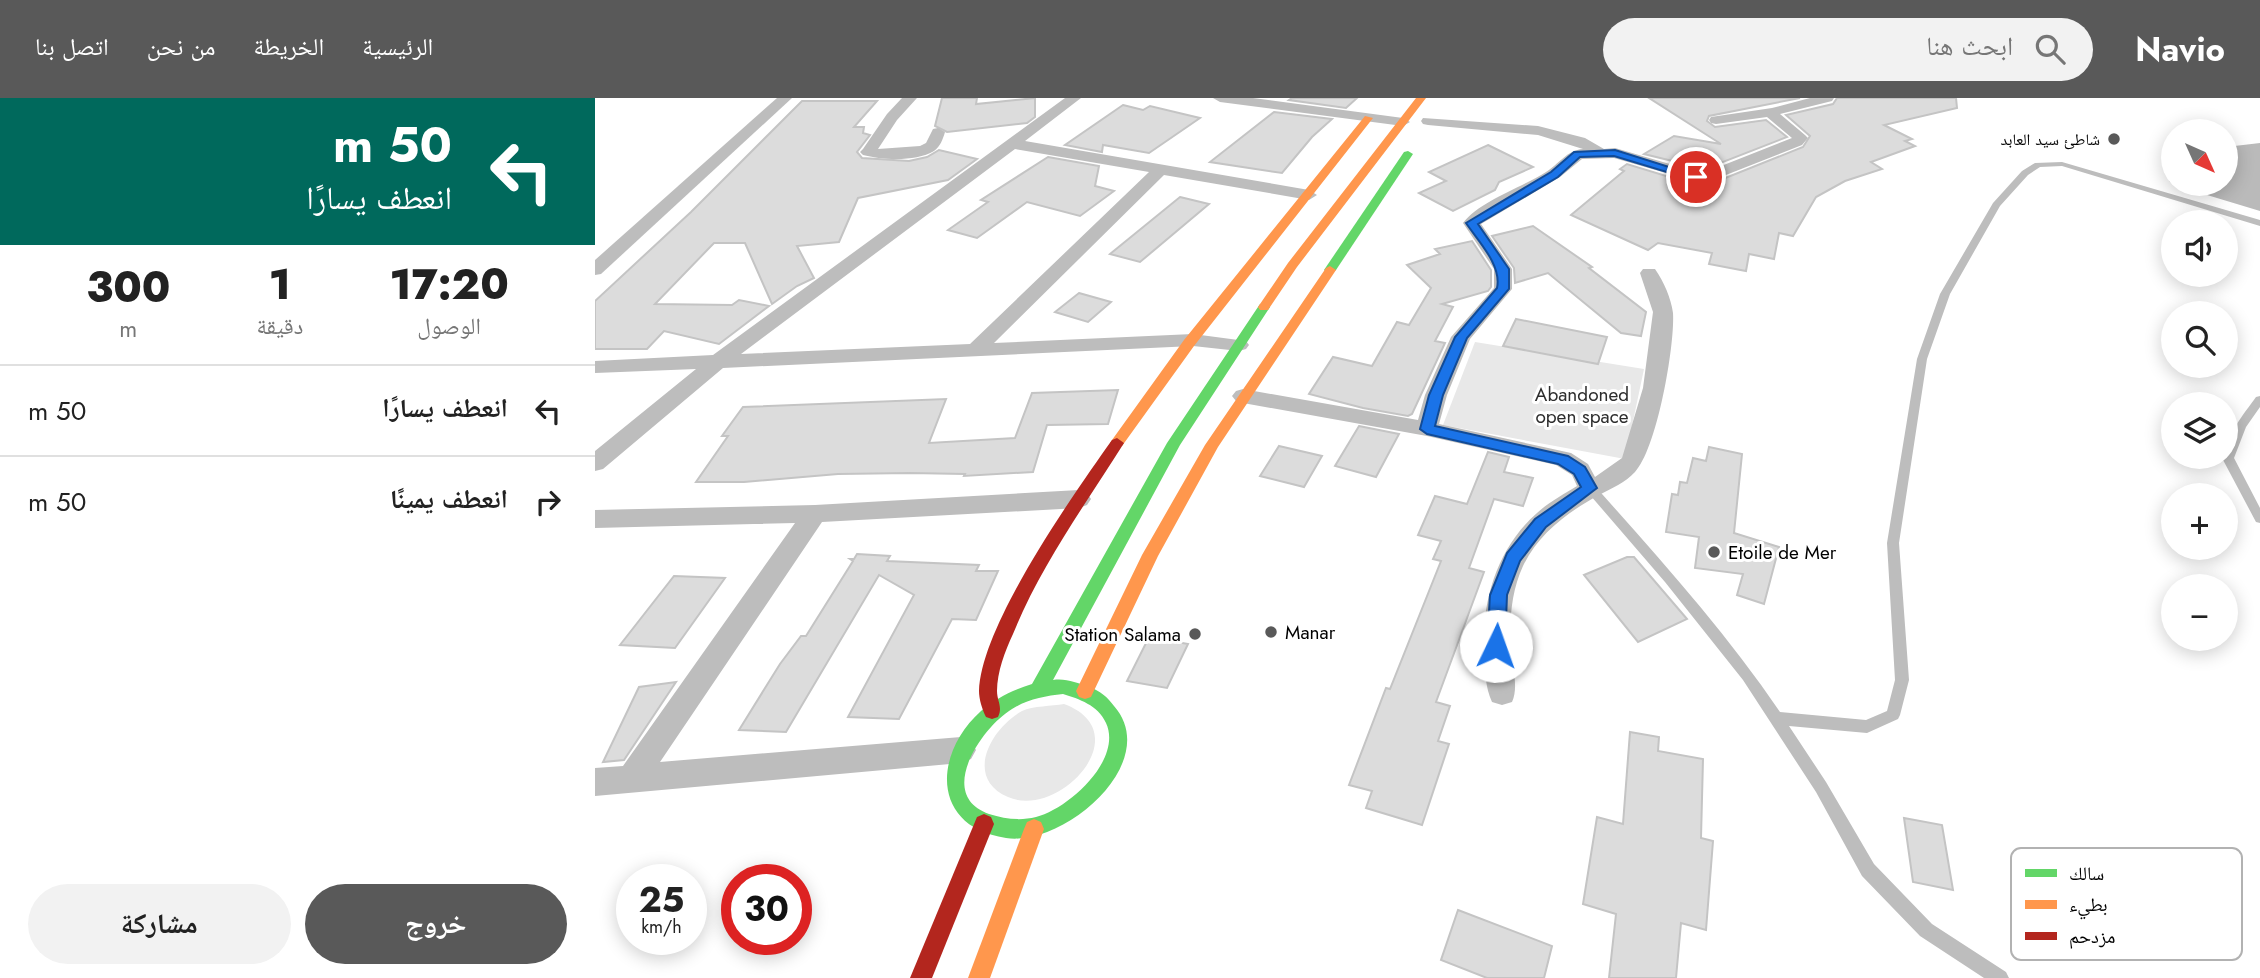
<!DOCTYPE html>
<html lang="ar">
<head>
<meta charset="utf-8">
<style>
	body { margin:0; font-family:Jost,"Noto Naskh Arabic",sans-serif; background:#f2f2f2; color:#222; direction:rtl; height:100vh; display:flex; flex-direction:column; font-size:26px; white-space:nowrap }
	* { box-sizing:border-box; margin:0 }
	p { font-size:23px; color:#767676 }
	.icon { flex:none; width:38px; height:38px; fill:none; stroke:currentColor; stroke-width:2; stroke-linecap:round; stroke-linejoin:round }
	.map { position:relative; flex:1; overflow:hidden; direction:ltr }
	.panel { display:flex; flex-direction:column; background:#fff; width:595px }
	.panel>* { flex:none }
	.hud { background:#00695c; color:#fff; overflow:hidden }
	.needle { width:46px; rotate:135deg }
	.buttons { position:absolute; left:1566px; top:21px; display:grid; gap:14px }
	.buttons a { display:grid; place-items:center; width:77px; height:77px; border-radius:50%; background:#fff; box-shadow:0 4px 18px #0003; font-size:35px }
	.speed { position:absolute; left:21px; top:766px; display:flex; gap:14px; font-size:35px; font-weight:700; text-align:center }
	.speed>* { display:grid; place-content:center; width:91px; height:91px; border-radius:50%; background:#fff; box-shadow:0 4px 18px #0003; line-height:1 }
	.speed small { font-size:18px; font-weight:400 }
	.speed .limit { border:10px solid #d22; background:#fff; color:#111 }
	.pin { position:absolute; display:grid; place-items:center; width:60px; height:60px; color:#fff; margin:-30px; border:4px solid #fff; border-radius:50%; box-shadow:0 2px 7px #0007 }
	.me { position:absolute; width:77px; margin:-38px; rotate:3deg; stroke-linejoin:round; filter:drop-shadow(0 0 5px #0008) }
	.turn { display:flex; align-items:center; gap:24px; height:147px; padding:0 28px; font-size:32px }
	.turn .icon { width:91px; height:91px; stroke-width:2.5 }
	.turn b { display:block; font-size:49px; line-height:60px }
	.eta { display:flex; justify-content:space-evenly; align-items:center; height:119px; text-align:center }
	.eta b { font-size:42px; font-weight:800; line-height:49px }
	.action { display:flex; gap:14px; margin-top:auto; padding:14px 28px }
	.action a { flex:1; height:80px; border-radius:42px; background:#595959; color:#fff; font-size:28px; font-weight:800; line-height:80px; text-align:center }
	.action a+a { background:#f2f2f2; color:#222 }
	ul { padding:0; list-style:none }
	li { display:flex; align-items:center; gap:21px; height:91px; padding:0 28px; border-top:2px solid #e0e0e0 }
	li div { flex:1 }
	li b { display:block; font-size:26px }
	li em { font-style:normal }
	header { display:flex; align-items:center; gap:42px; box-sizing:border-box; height:98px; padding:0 35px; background:#595959; color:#fff }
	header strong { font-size:33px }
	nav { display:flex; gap:38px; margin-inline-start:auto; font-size:24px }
	.search { width:490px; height:63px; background:#f2f2f2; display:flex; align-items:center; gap:18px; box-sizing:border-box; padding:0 24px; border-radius:38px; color:#767676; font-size:26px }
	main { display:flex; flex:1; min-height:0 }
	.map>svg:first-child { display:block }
	.green { fill:#e8e8e8 }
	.water { fill:#bababa }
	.building { fill:#dcdcdc; stroke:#c4c4c4; stroke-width:2 }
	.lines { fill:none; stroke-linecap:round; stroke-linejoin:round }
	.lane { fill:#bdbdbd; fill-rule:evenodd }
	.street { fill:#bdbdbd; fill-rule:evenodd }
	.fast { fill:#63d668; fill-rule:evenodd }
	.slow { fill:#ff974d; fill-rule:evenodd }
	.jam { fill:#b3261e; fill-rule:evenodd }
	.route { fill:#1a73e8; stroke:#114b97; stroke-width:2 }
	.poi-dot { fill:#595959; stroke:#fff; stroke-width:2.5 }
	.labels { text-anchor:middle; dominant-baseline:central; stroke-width:6; stroke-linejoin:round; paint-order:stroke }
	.far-poi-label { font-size:16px; fill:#000; stroke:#fff; text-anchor:end }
	.park-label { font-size:19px; fill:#2d2d2d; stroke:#fff }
	.poi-label { font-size:19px; fill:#000; stroke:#fff; text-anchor:start }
	.key { fill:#fff; stroke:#b2b2b2; stroke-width:2 }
	.key-label { font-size:19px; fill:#000 }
</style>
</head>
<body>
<header>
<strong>Navio</strong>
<div class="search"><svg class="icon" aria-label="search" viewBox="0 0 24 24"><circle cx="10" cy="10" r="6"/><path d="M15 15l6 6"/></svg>ابحث هنا</div>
<nav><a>الرئيسية</a><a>الخريطة</a><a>من نحن</a><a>اتصل بنا</a></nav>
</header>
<main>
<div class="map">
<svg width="1665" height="880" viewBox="0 0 1665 880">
	<rect width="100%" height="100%" fill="#fff"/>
	<g class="green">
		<path d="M 880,244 L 1049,271 L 1030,361 L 848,327 Z"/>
		<path d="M 469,606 C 545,634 464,722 413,699 C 369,680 395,631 427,613 C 438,608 457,608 469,606 Z"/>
	</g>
	<path class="water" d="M 1665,45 L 1665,113 L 1579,87 L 1574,83 L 1578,76 L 1578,86 L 1631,86 L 1631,49 Z"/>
	<g class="building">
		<path d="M 347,0 L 382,0 L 381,6 L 440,0 L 440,19 L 432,25 L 352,34 L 340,28 Z"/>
		<path d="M 697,0 L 762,0 L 751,10 L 694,2 Z"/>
		<path d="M 1054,0 L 1205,0 L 1114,18 L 1112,23 L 1120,29 L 1171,22 L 1192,39 L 1110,71 L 1049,56 L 1079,38 L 1126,46 Z"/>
		<path d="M 1242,0 L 1361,0 L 1362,10 L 1289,27 L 1317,41 L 1310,43 L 1320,48 L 1276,64 L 1287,71 L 1250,83 L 1221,99 L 1198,138 L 1184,135 L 1179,161 L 1154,156 L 1151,173 L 1114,166 L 1117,155 L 1063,145 L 1053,152 L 976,117 L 1029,73 L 1025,71 L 1032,66 L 1094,85 L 1113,87 L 1208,49 L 1215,38 L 1191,17 L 1238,6 Z"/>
		<path d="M 207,3 L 282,3 L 259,29 L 269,29 L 268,35 L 275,37 L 262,54 L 267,60 L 314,63 L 332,59 L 344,52 L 382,61 L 353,82 L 263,100 L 244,144 L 202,148 L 219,180 L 202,188 L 177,206 L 150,145 L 119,145 L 60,206 L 137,207 L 144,202 L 174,208 L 124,246 L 69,233 L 52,251 L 0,251 L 0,203 L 96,114 Z"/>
		<path d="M 528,7 L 548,12 L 555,8 L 605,20 L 554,55 L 508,47 L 507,54 L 470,47 Z"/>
		<path d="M 679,14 L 737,21 L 717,39 L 687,75 L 615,64 Z"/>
		<path d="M 893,47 L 938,69 L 904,84 L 900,92 L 858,113 L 824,95 L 851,83 L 834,74 Z"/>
		<path d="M 453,59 L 504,68 L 500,88 L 519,93 L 485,118 L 432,104 L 382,140 L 353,132 L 393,104 L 386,102 Z"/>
		<path d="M 585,99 L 614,106 L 545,164 L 515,156 Z"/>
		<path d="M 938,128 L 997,169 L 994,170 L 1051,214 L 1046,238 L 1026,235 L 953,175 L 920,185 L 919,170 L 897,138 Z"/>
		<path d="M 877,143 L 896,172 L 896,189 L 893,193 L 847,206 L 858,209 L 840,243 L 850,245 L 817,316 L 813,318 L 768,310 L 714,296 L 738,259 L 777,268 L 802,224 L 814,227 L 836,190 L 812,167 L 845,156 L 840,151 Z"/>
		<path d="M 484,195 L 516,204 L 493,224 L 460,214 Z"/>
		<path d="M 921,221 L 1012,239 L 1003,266 L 908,248 Z"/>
		<path d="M 523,292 L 513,326 L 452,327 L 438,374 L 369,378 L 370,376 L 315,375 L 243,376 L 149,384 L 101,384 L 133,338 L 127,338 L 148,309 L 351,301 L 334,345 L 420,340 L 437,295 Z"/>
		<path d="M 764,328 L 804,336 L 781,379 L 740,368 Z"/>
		<path d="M 684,348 L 727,358 L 709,389 L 665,378 Z"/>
		<path d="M 1114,349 L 1147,356 L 1139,435 L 1184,449 L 1169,506 L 1142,497 L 1148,476 L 1100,470 L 1104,439 L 1071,434 L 1077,396 L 1083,397 L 1085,384 L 1092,385 L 1098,360 L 1111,363 Z"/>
		<path d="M 893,354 L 914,359 L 909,374 L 938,380 L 928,408 L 899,401 L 874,470 L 889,474 L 841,604 L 855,608 L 843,643 L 854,646 L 827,727 L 771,710 L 777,693 L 754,687 L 791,590 L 795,591 L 846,463 L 838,461 L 846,443 L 823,437 L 840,398 L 872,406 Z"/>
		<path d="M 262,456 L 295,458 L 292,463 L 384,467 L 381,473 L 403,473 L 381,522 L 357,521 L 304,621 L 253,619 L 319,497 L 284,477 L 191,634 L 144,632 L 185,566 L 206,538 L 211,538 L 258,463 L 255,461 L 259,461 Z"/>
		<path d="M 1032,459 L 1039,459 L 1092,521 L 1043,544 L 989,477 Z"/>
		<path d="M 79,478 L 130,480 L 80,550 L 25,547 Z"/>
		<path d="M 554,539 L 593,546 L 572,590 L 532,583 Z"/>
		<path d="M 81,584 L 29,662 L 8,664 L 44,589 Z"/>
		<path d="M 1035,634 L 1064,639 L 1063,653 L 1108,661 L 1106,740 L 1118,743 L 1111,832 L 1086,825 L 1081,880 L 1014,880 L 1021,816 L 988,806 L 1002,719 L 1028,726 Z"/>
		<path d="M 1309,720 L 1347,727 L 1358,792 L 1318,784 Z"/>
		<path d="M 863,812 L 957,848 L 949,880 L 892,880 L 846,862 Z"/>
	</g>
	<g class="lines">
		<g class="lane">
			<path d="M 1467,64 L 1665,122 L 1665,128 L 1467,68 L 1445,69 L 1433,77 L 1405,108 L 1355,196 L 1332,261 L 1304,445 L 1314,582 L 1305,617 L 1303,621 L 1272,635 L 1194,628 L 1231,684 L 1279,766 L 1337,826 L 1411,874 L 1414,880 L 1389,880 L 1325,838 L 1267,778 L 1221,694 L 1148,582 L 1070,484 L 989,390 L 991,387 L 999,387 C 1064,460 1130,533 1185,614 L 1271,622 L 1292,613 L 1300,582 L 1292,445 L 1322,261 L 1345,196 L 1398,105 L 1427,73 L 1440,65 Z"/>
			<path d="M 1665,298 L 1665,309 L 1651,329 L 1639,360 L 1665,410 L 1665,425 L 1661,424 L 1627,360 L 1631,359 C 1631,336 1649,316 1661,299 Z"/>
		</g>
		<g class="street">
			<path d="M 182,0 L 197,0 L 6,176 L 0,177 L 0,162 Z"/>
			<path d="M 307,0 L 322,0 L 302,22 L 283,51 L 325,48 L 331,45 L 338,31 L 343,30 L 350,34 C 348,41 345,49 339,53 C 321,64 287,62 268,57 L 265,54 L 268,51 L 292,16 Z"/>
			<path d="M 470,0 L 486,0 L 430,43 L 714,92 L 722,97 L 714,102 L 569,77 L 399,245 L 598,236 L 651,243 L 654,247 L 651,251 L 644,253 L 598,248 L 128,270 L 8,371 L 0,373 L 0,353 L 101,271 L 0,275 L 0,263 L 118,257 ZM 420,51 L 554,74 L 375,246 L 146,256 Z"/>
			<path d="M 618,0 L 658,0 L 808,20 L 815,24 L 808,28 L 625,4 Z"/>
			<path d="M 1215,0 L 1239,0 L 1237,3 L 1185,16 L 1210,37 L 1213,40 L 1207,47 L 1113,84 L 1095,82 L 1019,60 L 987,61 L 965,79 L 886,126 L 917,171 L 917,191 L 875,241 L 852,297 L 844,326 L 976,355 L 993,366 L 1000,379 L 1027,360 L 1048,290 L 1058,214 L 1045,175 L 1048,171 L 1060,171 C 1069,184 1076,200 1078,215 C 1080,248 1062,351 1040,374 C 1030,385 1017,390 1004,397 C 973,414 944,435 928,468 C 916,494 914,524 916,552 C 917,568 924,589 917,604 L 907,607 L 897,604 C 890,589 890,572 889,556 C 886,504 902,450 942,415 C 954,404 969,396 982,388 L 977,377 L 961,367 L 832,338 L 648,305 L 641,303 L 637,298 L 641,293 L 648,291 L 823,322 L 830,297 L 856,239 L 899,190 L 899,171 L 868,125 C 885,103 928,89 951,74 C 964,66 972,52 988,51 L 943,37 L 833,27 L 828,26 L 826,23 L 828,20 L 943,28 L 990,40 L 1009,51 L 1020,50 L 1102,74 L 1111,74 L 1197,40 L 1172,19 L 1121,26 L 1116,25 L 1114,22 L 1116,19 L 1177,10 Z"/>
			<path d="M 484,392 L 492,395 L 496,401 L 492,407 L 484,410 L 227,424 L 65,664 L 366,639 L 376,643 L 381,652 L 376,661 L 366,665 L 0,698 L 0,670 L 28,668 L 200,425 L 0,430 L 0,412 L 220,407 Z"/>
		</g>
		<g class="fast">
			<path d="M 813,53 L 818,56 L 741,172 L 735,176 L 731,174 L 729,172 L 809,54 Z"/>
			<path d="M 669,205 L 675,209 L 585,347 L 458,582 C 471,580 482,585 494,589 C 506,593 512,599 519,608 C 568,664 469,749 411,740 C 336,729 338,656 386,613 C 401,600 418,592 437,586 L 572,345 L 665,206 ZM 468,596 C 484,601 503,607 511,625 C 528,662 473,711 441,719 C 425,723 410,721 394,716 C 340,697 387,629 417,611 C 433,601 450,598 468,596 Z"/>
		</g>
		<g class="slow">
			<path d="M 821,0 L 831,0 L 702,169 L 673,212 L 665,212 L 663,209 L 693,165 Z"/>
			<path d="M 770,18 L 778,20 L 599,248 L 527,348 L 517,348 L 515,345 L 517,342 L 589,242 Z"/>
			<path d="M 735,168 L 741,172 L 623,349 L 563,458 L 496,599 L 490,601 L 484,599 L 481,593 L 547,457 L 610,347 L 731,170 Z"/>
			<path d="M 439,721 L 446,724 L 449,731 L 395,880 L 373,880 L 429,731 L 432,724 Z"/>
		</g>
		<g class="jam">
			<path d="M 522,340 L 529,345 C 490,407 446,467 418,536 C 410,553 402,574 402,593 C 402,603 408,609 403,619 L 397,621 L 391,619 C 387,611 384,601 384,593 C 386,527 478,397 517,342 Z"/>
			<path d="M 389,716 L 396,719 L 399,726 L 337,880 L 315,880 L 382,719 Z"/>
		</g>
	</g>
	<path class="route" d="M 1020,52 L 1106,79 L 1098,82 L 1019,58 L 985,59 L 963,79 L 883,126 L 914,171 L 914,191 L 872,240 L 848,297 L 840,328 L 973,358 L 990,369 L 1002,390 L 951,429 L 925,463 L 912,497 L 910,548 L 907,553 L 901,556 L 895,553 L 892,548 L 895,497 L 912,455 L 940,421 L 986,389 L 979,376 L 963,366 L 832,336 L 825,331 L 834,297 L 860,239 L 902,190 C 907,167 883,143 871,125 L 956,74 L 979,54 Z"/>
	<g class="poi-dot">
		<circle cx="1519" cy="41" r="7"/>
		<circle cx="1119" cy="454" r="7"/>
		<circle cx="676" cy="534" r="7"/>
		<circle cx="600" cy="536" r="7"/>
	</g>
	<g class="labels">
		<g class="far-poi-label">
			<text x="1505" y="41">شاطئ سيد العابد</text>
		</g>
		<g class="park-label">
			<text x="987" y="296">Abandoned<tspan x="987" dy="22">open space</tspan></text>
		</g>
		<g class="poi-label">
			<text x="1133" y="454">Etoile de Mer</text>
			<text x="690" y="534">Manar</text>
			<text x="586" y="536" text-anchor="end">Station Salama</text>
		</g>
	</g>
	<rect x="1416" y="750" width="231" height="112" rx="10" class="key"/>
	<rect x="1430" y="771" width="32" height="8" fill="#63d668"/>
	<rect x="1430" y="802" width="32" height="9" fill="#ff974d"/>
	<rect x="1430" y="834" width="32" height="8" fill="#b3261e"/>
	<g class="key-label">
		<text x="1474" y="782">سالك</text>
		<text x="1474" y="813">بطيء</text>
		<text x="1474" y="845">مزدحم</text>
	</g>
</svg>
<div class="buttons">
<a><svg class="needle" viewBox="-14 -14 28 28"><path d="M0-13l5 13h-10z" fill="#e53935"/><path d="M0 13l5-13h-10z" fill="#767676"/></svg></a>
<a><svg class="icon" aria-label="sound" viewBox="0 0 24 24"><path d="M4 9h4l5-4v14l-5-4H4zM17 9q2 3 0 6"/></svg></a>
<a><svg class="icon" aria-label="search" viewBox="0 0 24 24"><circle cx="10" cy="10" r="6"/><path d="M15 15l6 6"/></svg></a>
<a><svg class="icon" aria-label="layers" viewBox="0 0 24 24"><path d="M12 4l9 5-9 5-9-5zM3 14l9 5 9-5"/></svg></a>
<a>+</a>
<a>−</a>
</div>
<div class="speed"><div>25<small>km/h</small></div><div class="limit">30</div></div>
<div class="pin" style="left:1101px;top:79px;background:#d93025"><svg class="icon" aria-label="arrive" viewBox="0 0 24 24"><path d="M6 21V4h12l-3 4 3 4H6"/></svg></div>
<svg class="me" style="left:901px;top:548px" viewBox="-20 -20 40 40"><circle r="19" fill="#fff"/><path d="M0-13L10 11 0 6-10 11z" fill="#1a73e8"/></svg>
</div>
<section class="panel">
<div class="hud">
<div class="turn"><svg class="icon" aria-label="left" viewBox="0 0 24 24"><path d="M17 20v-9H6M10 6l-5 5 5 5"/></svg><div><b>50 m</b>انعطف يسارًا</div></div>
</div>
<div class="eta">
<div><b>17:20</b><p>الوصول</p></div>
<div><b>1</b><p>دقيقة</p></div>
<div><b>300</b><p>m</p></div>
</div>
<ul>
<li><svg class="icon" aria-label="left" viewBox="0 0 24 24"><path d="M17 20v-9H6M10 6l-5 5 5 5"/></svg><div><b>انعطف يسارًا</b></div><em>50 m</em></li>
<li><svg class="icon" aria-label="right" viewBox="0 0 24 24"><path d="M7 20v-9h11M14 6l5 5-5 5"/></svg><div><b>انعطف يمينًا</b></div><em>50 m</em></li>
</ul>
<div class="action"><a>خروج</a><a>مشاركة</a></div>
</section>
</main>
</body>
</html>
